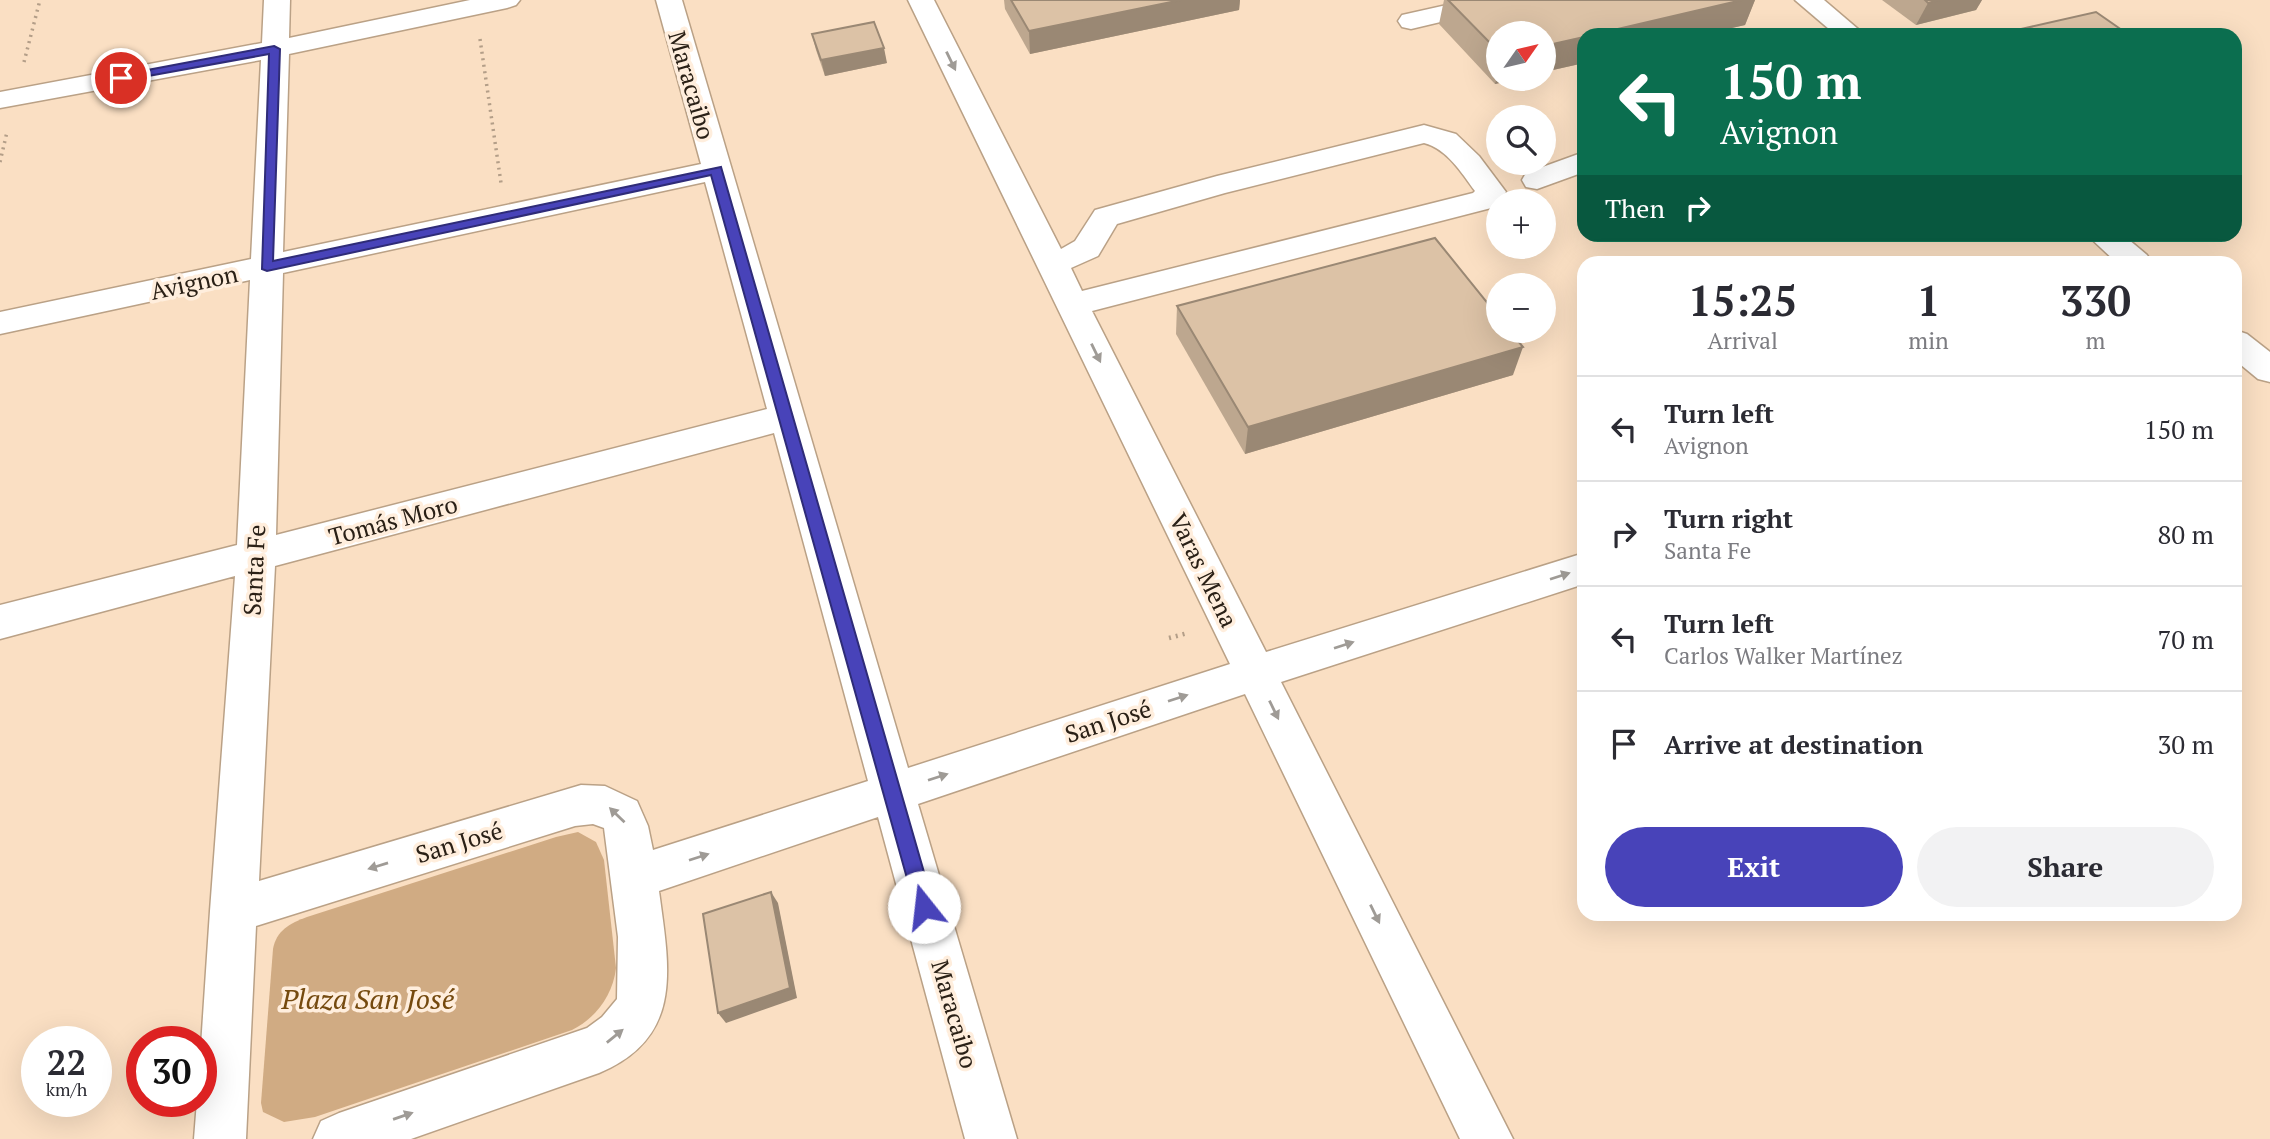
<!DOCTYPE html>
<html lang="en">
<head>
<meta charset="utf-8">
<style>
	body { margin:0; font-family:"PT Serif",serif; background:#f2f2f3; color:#2b2b33; height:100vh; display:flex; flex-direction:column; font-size:26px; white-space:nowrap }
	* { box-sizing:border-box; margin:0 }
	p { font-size:23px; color:#7c7c81 }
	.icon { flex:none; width:38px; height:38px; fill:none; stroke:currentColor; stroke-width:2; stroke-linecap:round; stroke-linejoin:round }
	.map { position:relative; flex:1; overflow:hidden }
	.side { position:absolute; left:1577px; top:256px; width:665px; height:665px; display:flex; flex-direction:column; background:#fff; border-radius:21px; box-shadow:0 7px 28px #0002 }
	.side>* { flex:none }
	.banner { position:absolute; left:1577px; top:28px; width:665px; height:214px; border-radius:21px; box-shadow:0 7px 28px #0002; background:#0b6e4f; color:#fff; overflow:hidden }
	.needle { width:46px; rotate:56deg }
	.buttons { position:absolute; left:1486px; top:21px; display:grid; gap:14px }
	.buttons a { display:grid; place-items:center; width:70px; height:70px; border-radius:50%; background:#fff; box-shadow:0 7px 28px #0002; font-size:35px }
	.speed { position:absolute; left:21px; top:1026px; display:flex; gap:14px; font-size:35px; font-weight:700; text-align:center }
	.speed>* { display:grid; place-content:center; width:91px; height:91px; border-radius:50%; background:#fff; box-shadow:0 7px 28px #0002; line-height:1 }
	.speed small { font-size:18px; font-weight:400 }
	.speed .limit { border:10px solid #d22; background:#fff; color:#111 }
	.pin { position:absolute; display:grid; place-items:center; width:60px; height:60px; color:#fff; margin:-30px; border:4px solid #fff; border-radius:50%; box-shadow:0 2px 7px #0007 }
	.me { position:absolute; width:77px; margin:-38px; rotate:344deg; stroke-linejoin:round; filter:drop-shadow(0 0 5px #0008) }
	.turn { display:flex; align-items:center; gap:24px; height:147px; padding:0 28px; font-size:32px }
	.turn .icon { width:91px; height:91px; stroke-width:2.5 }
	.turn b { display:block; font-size:49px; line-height:60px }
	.then { display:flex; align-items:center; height:66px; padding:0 28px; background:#0003; gap:14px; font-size:26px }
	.eta { display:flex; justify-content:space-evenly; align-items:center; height:119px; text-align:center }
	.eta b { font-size:42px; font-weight:700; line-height:49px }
	.primary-button { display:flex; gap:14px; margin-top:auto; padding:14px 28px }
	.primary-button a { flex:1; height:80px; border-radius:42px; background:#4843b9; color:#fff; font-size:28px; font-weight:700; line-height:80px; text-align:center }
	.primary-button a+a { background:#f2f2f3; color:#2b2b33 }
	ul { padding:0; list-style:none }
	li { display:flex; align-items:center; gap:21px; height:105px; padding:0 28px; border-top:2px solid #e1e1e2 }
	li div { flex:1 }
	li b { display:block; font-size:26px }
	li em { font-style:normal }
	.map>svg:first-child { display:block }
	.green { fill:#d0ab83 }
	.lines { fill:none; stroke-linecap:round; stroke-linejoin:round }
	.minor-casing { stroke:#baa186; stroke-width:3 }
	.path-far1 { stroke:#b39e88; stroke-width:3.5; stroke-dasharray:2 4.5; stroke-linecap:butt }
	.path { stroke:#b39e88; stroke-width:4.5; stroke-dasharray:2 5; stroke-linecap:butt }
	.minor { fill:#fff; fill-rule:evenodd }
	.wall { fill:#bda78f }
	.shaded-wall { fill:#9a8874 }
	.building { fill:#dcc2a6; stroke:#9a8874; stroke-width:2 }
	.oneway { fill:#9f9b96 }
	.route { fill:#4843b9; stroke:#2f2c78; stroke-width:2 }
	.labels { text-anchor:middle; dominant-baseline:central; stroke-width:7; stroke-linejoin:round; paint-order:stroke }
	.street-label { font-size:24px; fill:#2a2016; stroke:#fed }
	.near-park-label { font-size:28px; font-style:italic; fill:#754a0f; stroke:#fed }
</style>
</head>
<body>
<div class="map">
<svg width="2270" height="1139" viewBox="0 0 2270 1139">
	<rect width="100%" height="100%" fill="#fadfc3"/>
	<path class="green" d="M 578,832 L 596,842 L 604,860 L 616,968 C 613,995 596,1018 572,1030 L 315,1117 L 284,1122 L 263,1112 L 261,1103 L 273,949 C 276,931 290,923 307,917 L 556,837 Z"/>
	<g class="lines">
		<defs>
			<g id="minor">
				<path d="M 264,0 L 290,0 L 289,38 L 470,0 L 520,0 L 516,5 L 507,8 L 289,54 L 283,252 L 701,164 L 656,0 L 682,0 L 908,768 L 1230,664 L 908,0 L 934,0 L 1061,249 L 1075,241 L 1095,210 L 1217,176 L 1424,125 L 1456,134 L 1479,156 L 1506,192 L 1495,207 L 1092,311 L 1266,652 L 1584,553 L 1584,584 L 1281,682 L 1513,1139 L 1460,1139 L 1245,694 L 918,804 L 1017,1139 L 965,1139 L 878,817 L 659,891 C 669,967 685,1037 599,1073 L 411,1139 L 313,1139 L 321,1121 L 339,1113 L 587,1028 L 602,1017 L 617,999 L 618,937 L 604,828 L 593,824 L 575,826 L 256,926 L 246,1139 L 194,1139 L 197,1101 L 201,1101 L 201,1046 L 210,911 L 235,576 L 0,639 L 0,605 L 237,545 L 250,280 L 0,334 L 0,312 L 251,259 L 261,60 L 0,108 L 0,92 L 262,43 ZM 1424,143 C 1447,149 1461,172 1475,191 L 1473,193 L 1082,291 L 1071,268 L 1098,256 L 1117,224 L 1225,193 ZM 705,182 L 767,409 L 276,535 L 283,273 ZM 774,433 L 868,781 L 653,850 L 648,826 L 637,801 L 605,786 L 581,785 L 259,881 L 275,566 Z"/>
				<path d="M 1469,0 L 1516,0 L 1512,5 L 1411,29 L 1402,27 L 1398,21 L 1402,15 Z"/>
				<path d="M 1795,0 L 1824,0 L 1865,35 L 1836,35 Z"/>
				<path d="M 1584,152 L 1584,172 L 1537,189 L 1526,187 L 1522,180 L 1526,173 Z"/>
				<path d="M 2086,234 L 2122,234 L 2147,255 L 2152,262 L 2116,262 Z"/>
				<path d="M 2235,330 L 2247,334 L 2270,352 L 2270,382 L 2258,379 L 2235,360 Z"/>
			</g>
		</defs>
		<use href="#minor" class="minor-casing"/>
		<g class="path-far1">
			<path d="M 480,39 L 501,183"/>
			<path d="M 24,62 L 40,0"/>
			<path d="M 0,162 L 7,132"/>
		</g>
		<path class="path" d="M 1169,638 L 1188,633"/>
		<use href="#minor" class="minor"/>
	</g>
	<g class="wall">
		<path d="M 1004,0 L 1240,0 L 1239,10 L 1030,54 L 1005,9 Z"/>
		<path d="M 1444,0 L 1755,0 L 1745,25 L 1701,35 L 1584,35 L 1584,63 L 1544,72 L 1544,33 L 1498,33 L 1498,79 L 1517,79 L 1495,84 L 1439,24 Z"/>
		<path d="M 1882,0 L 1982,0 L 1976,10 L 1916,25 Z"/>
		<path d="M 812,34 L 887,63 L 825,76 L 816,50 Z"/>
		<path d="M 1177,306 L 1513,375 L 1245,454 L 1176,334 Z"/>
	</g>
	<g class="shaded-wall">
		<path d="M 1181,0 L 1240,0 L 1239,10 L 1030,54 L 1029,31 Z"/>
		<path d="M 1742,0 L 1755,0 L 1745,25 L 1701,35 L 1592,35 Z"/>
		<path d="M 1939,0 L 1982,0 L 1976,10 L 1916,25 L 1928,3 Z"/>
		<path d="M 1584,37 L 1584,63 L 1544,72 L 1544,46 Z"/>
		<path d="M 884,48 L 887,63 L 825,76 L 821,60 Z"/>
		<path d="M 1498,74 L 1498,79 L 1517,79 L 1495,84 Z"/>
		<path d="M 1523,347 L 1513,375 L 1245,454 L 1248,427 Z"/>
		<path d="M 771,892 L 778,903 L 797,998 L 726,1023 L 718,1013 Z"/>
	</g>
	<g class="building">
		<path d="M 1011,0 L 1181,0 L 1029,31 Z"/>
		<path d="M 1448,0 L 1742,0 L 1592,35 L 1584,35 L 1584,37 L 1544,46 L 1544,33 L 1498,33 L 1498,51 Z"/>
		<path d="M 1925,0 L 1939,0 L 1928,3 Z"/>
		<path d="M 2096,12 L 2129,35 L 1995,35 Z"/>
		<path d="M 874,22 L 884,48 L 821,60 L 812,34 Z"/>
		<path d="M 1435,238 L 1498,316 L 1498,331 L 1510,331 L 1523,347 L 1248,427 L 1177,306 Z"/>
		<path d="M 771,892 L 790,988 L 718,1013 L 703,914 Z"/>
	</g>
	<defs><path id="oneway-solid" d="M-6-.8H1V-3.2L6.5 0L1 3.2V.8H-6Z" transform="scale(1.75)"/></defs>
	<g class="oneway">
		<use href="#oneway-solid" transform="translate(951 61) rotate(64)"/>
		<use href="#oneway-solid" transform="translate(1096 353) rotate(64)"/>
		<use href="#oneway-solid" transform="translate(1560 576) rotate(-18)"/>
		<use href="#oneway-solid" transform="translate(1344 645) rotate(-18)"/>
		<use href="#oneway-solid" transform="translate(1178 698) rotate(-18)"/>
		<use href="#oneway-solid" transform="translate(1274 710) rotate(64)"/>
		<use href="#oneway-solid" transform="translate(938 777) rotate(-18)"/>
		<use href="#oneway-solid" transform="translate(617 815) rotate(-136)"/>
		<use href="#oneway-solid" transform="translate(699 857) rotate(-18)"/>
		<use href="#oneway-solid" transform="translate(378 866) rotate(163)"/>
		<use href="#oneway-solid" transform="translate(1375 914) rotate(64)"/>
		<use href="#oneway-solid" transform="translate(615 1036) rotate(-39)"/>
		<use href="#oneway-solid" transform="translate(403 1116) rotate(-19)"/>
	</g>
	<path class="route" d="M 274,46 L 280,49 L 273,261 L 721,167 L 934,907 L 931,913 L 924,916 L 918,913 L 915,907 L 711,175 L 267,271 L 262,269 L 269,54 L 121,81 L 115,78 L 121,75 Z"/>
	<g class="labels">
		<g class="street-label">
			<text transform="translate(692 85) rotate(74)">Maracaibo</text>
			<text transform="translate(194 282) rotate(-12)">Avignon</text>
			<text transform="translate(393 520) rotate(-15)">Tomás Moro</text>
			<text transform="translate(254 570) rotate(-87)">Santa Fe</text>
			<text transform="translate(1204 570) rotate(64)">Varas Mena</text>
			<text transform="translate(1108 721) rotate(-18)">San José</text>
			<text transform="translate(459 842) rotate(-17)">San José</text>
			<text transform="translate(955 1014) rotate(74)">Maracaibo</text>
		</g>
		<g class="near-park-label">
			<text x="368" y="998">Plaza San José</text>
		</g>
	</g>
</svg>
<div class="buttons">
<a><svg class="needle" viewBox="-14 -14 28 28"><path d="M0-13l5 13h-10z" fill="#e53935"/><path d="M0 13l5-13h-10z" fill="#7c7c81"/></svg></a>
<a><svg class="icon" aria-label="search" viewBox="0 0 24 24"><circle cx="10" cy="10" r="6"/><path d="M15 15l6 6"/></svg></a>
<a>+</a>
<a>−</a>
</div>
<div class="speed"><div>22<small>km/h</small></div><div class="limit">30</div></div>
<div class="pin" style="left:121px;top:78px;background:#d93025"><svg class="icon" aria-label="arrive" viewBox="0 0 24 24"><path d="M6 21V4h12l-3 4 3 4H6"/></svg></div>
<svg class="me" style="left:924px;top:907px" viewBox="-20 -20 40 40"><circle r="19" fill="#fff"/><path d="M0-13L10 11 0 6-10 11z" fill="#4843b9"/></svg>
<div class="banner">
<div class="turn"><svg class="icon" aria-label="left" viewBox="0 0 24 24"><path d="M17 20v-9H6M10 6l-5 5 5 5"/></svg><div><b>150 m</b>Avignon</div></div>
<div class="then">Then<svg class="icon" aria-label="right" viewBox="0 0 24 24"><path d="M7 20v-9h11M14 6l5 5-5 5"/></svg></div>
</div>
<section class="side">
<div class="eta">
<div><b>15:25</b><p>Arrival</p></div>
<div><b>1</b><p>min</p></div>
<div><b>330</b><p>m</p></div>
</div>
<ul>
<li><svg class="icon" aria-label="left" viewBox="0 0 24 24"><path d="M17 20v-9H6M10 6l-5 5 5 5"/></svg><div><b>Turn left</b><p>Avignon</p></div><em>150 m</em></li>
<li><svg class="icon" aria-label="right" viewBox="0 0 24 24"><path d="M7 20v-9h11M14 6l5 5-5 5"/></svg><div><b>Turn right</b><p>Santa Fe</p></div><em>80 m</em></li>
<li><svg class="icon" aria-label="left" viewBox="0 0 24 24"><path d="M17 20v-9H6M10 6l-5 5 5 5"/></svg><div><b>Turn left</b><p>Carlos Walker Martínez</p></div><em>70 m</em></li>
<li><svg class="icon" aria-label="arrive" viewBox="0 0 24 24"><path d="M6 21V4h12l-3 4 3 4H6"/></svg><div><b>Arrive at destination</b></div><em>30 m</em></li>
</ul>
<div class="primary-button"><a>Exit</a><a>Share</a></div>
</section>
</div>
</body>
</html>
